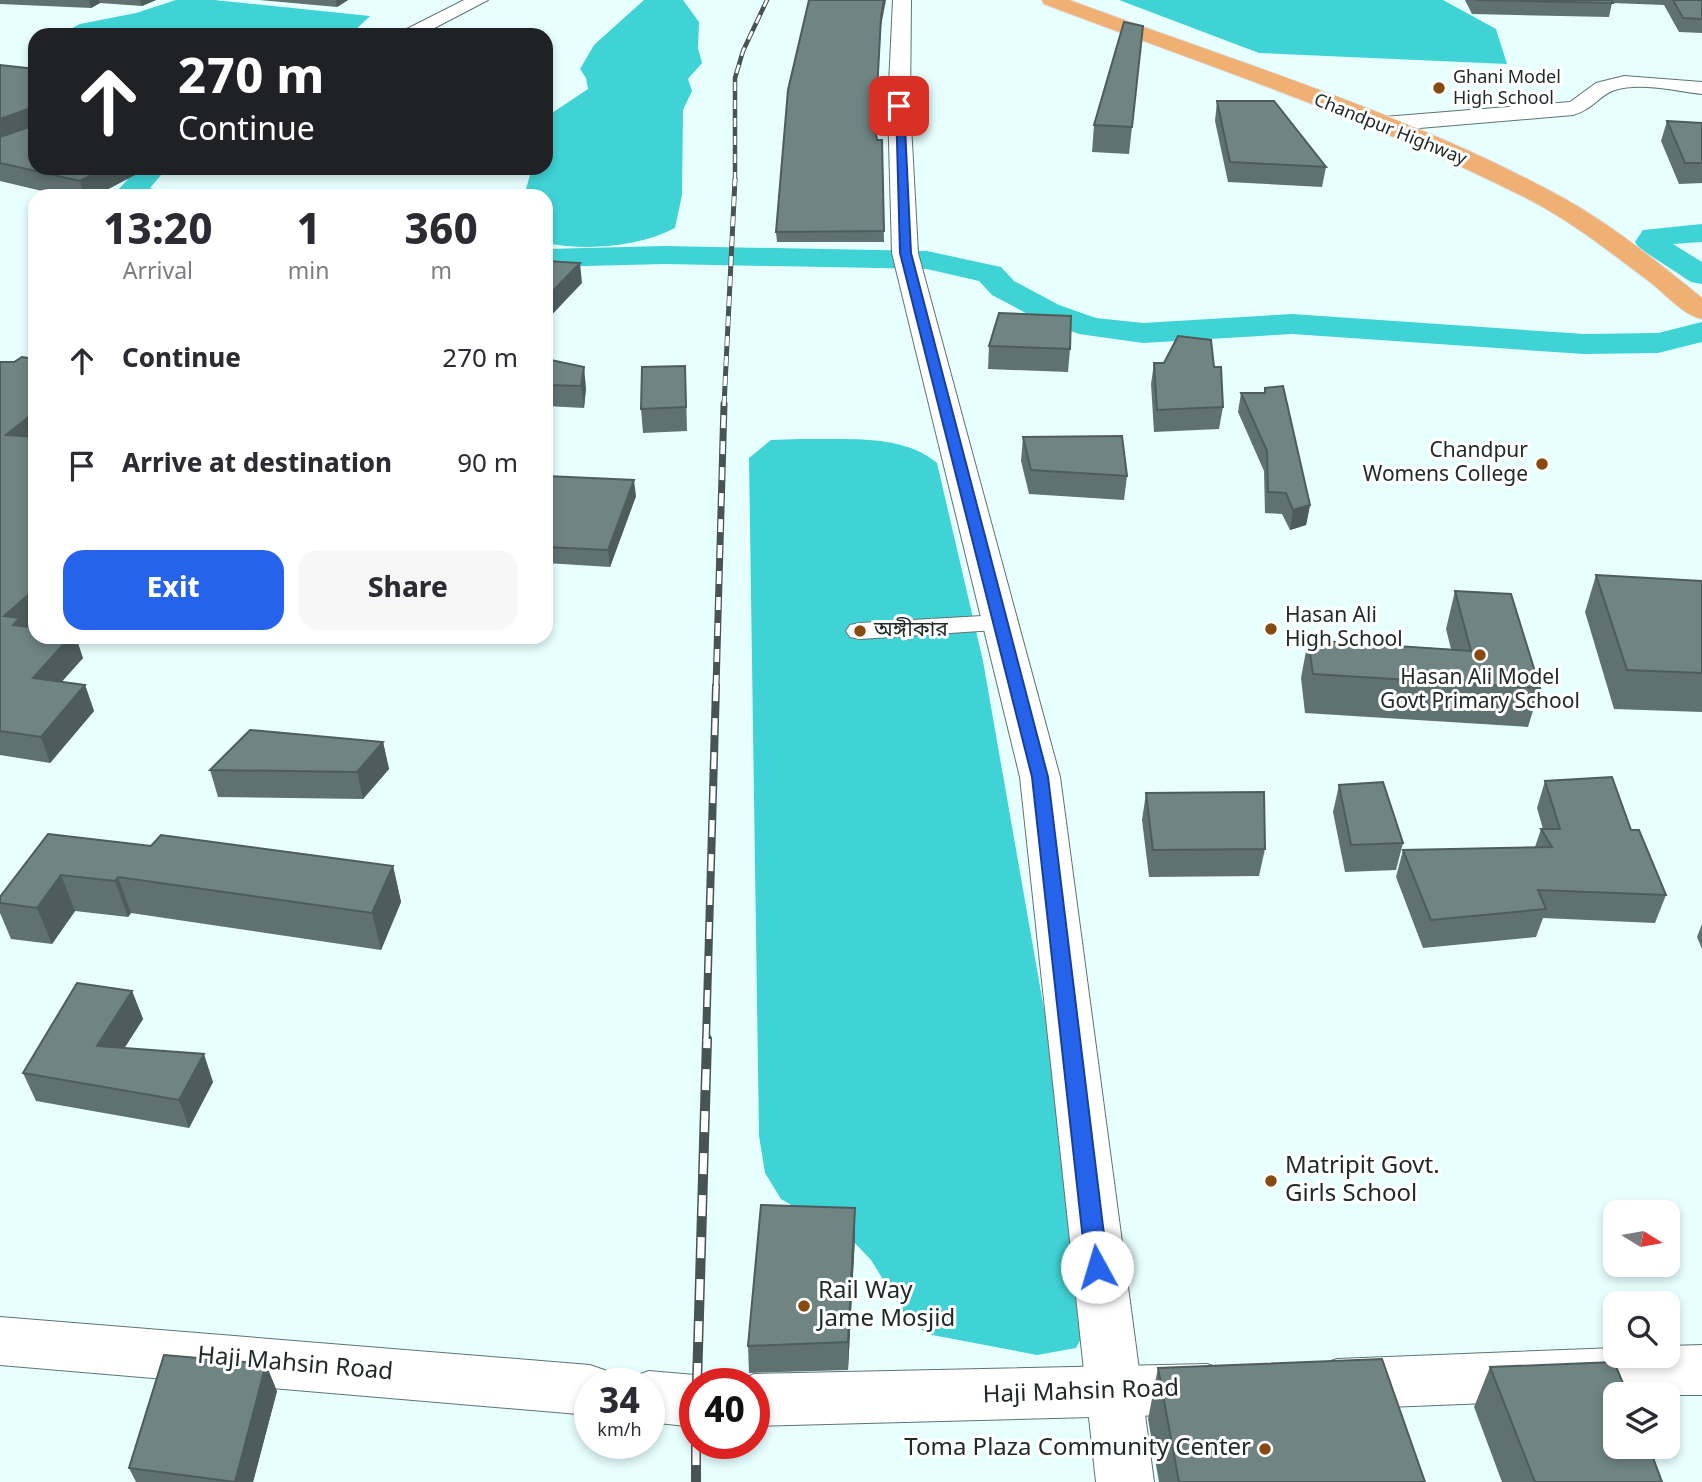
<!DOCTYPE html>
<html lang="en">
<head>
<meta charset="utf-8">
<style>
	body { margin:0; font-family:Georgia,"Noto Sans Bengali",serif; background:#f7f7f7; color:#2b2b33; height:100vh; display:flex; flex-direction:column; font-size:26px; white-space:nowrap }
	* { box-sizing:border-box; margin:0 }
	p { font-size:23px; color:#7c7c81 }
	.icon { flex:none; width:38px; height:38px; fill:none; stroke:currentColor; stroke-width:2; stroke-linecap:round; stroke-linejoin:round }
	.map { position:relative; flex:1; overflow:hidden }
	.side { position:absolute; left:28px; top:189px; width:525px; height:455px; display:flex; flex-direction:column; background:#fff; border-radius:21px; box-shadow:0 4px 10px #0003 }
	.side>* { flex:none }
	.banner { position:absolute; left:28px; top:28px; width:525px; height:147px; border-radius:21px; box-shadow:0 4px 10px #0003; background:#202124; color:#fff; overflow:hidden }
	.needle { width:46px; rotate:101deg }
	.tools { position:absolute; left:1603px; top:1200px; display:grid; gap:14px }
	.tools a { display:grid; place-items:center; width:77px; height:77px; border-radius:14px; background:#fff; box-shadow:0 4px 10px #0003; font-size:35px }
	.speed { position:absolute; left:574px; top:1368px; display:flex; gap:14px; font-size:35px; font-weight:700; text-align:center }
	.speed>* { display:grid; place-content:center; width:91px; height:91px; border-radius:50%; background:#fff; box-shadow:0 4px 10px #0003; line-height:1 }
	.speed small { font-size:18px; font-weight:400 }
	.speed .limit { border:10px solid #d22; background:#fff; color:#111 }
	.pin { position:absolute; display:grid; place-items:center; width:60px; height:60px; color:#fff; margin:-30px; border-radius:14px; box-shadow:0 4px 10px #0006 }
	.me { position:absolute; width:77px; margin:-38px; rotate:354deg; stroke-linejoin:round; filter:drop-shadow(0 0 5px #0008) }
	.turn { display:flex; align-items:center; gap:24px; height:147px; padding:0 35px; font-size:32px }
	.turn .icon { width:91px; height:91px; stroke-width:2.5 }
	.turn b { display:block; font-size:49px; line-height:60px }
	.eta { display:flex; justify-content:space-evenly; align-items:center; height:119px; text-align:center }
	.eta b { font-size:42px; font-weight:700; line-height:49px }
	.cta { display:flex; gap:14px; margin-top:auto; padding:14px 35px }
	.cta a { flex:1; height:80px; border-radius:21px; background:#2563eb; color:#fff; font-size:28px; font-weight:700; line-height:80px; text-align:center }
	.cta a+a { background:#f7f7f7; color:#2b2b33 }
	ul { padding:0; list-style:none }
	li { display:flex; align-items:center; gap:21px; height:105px; padding:0 35px }
	li div { flex:1 }
	li b { display:block; font-size:26px }
	li em { font-style:normal }
	.map>svg:first-child { display:block }
	.water { fill:#40d3d5 }
	.lines { fill:none; stroke-linecap:round; stroke-linejoin:round }
	.canal { fill:#40d3d5; fill-rule:evenodd }
	.pedestrian-casing { stroke:#5e7373; stroke-width:2 }
	.minor-casing { stroke:#5e7373; stroke-width:2 }
	.tertiary-casing { stroke:#5e7373; stroke-width:2 }
	.secondary-casing { stroke:#5e7373; stroke-width:2 }
	.primary-casing { stroke:#dbdddd; stroke-width:2 }
	.pedestrian { fill:#fff; fill-rule:evenodd }
	.minor { fill:#fff; fill-rule:evenodd }
	.tertiary { fill:#fff; fill-rule:evenodd }
	.secondary { fill:#fff; fill-rule:evenodd }
	.primary { fill:#f0b073; fill-rule:evenodd }
	.rail-far4-casing { stroke:#485353; stroke-width:4.5 }
	.rail-far3-casing { stroke:#485353; stroke-width:5 }
	.rail-far2-casing { stroke:#485353; stroke-width:7 }
	.rail-far1-casing { stroke:#485353; stroke-width:8 }
	.rail-casing { stroke:#485353; stroke-width:10 }
	.rail-far4 { stroke:#fff; stroke-width:2.5; stroke-dasharray:9; stroke-linecap:butt }
	.rail-far3 { stroke:#fff; stroke-width:3.5; stroke-dasharray:10; stroke-linecap:butt }
	.rail-far2 { stroke:#fff; stroke-width:4.5; stroke-dasharray:13; stroke-linecap:butt }
	.rail-far1 { stroke:#fff; stroke-width:5; stroke-dasharray:17; stroke-linecap:butt }
	.rail { stroke:#fff; stroke-width:7; stroke-dasharray:21; stroke-linecap:butt }
	.wall { fill:#5f7271 }
	.shaded-wall { fill:#4e5c5c }
	.building { fill:#6f8483; stroke:#4e5c5c; stroke-width:2 }
	.route { fill:#2563eb; stroke:#184099; stroke-width:2 }
	.poi-dot { fill:#894a11; stroke:#fff; stroke-width:2.5 }
	.labels { text-anchor:middle; dominant-baseline:central; stroke-width:6; stroke-linejoin:round; paint-order:stroke }
	.far-poi-label { font-size:18px; fill:#212929; stroke:#fff; text-anchor:start }
	.far-street-label { font-size:18px; fill:#212929; stroke:#fff }
	.poi-label { font-size:21px; fill:#212929; stroke:#fff; text-anchor:start }
	.near-poi-label { font-size:24px; fill:#212929; stroke:#fff; text-anchor:start }
	.near-street-label { font-size:24px; fill:#212929; stroke:#fff }
</style>
</head>
<body>
<div class="map">
<svg width="1702" height="1482" viewBox="0 0 1702 1482">
	<rect width="100%" height="100%" fill="#e7ffff"/>
	<g class="water">
		<path d="M 176,0 L 214,0 L 370,16 L 350,35 L 59,35 L 80,24 L 136,13 Z"/>
		<path d="M 644,0 L 683,0 L 699,22 L 698,48 L 702,63 L 688,79 L 692,91 L 683,110 L 682,195 L 675,228 C 638,247 587,251 546,243 L 546,196 L 524,196 L 532,168 L 546,168 L 546,117 L 588,89 L 586,78 L 580,69 L 594,45 Z"/>
		<path d="M 1119,0 L 1443,0 L 1496,29 L 1507,64 L 1259,53 Z"/>
		<path d="M 800,439 C 844,440 902,433 937,463 L 983,661 L 1093,1289 L 1090,1321 L 1076,1348 L 1037,1355 L 927,1334 L 905,1315 L 871,1260 L 852,1240 L 781,1199 L 765,1173 L 759,1136 L 749,458 L 771,440 Z"/>
	</g>
	<g class="lines">
		<g class="canal">
			<path d="M 104,168 L 157,169 L 161,175 L 150,188 L 157,190 L 161,196 L 119,196 L 116,192 L 128,179 L 108,174 Z"/>
			<path d="M 1702,224 L 1702,242 L 1673,244 L 1702,262 L 1702,284 L 1691,282 L 1639,248 L 1635,242 L 1643,230 Z"/>
			<path d="M 665,246 L 927,251 L 1001,267 L 1014,281 L 1059,305 L 1096,318 L 1143,323 L 1292,314 L 1584,334 L 1658,333 L 1702,322 L 1702,342 L 1658,353 L 1584,354 L 1292,334 L 1143,343 L 1079,334 L 1037,319 L 992,295 L 979,281 L 927,269 L 665,264 L 546,267 L 546,249 Z"/>
		</g>
		<defs>
			<path id="pedestrian" d="M 1000,615 L 1010,617 L 1014,623 L 1010,629 L 860,639 L 850,637 L 846,631 L 850,625 L 860,623 Z"/>
			<path id="minor" d="M 1624,76 L 1702,82 L 1702,94 C 1675,91 1641,82 1615,90 C 1599,95 1594,109 1573,115 L 1384,131 L 1373,124 L 1384,117 L 1570,102 L 1596,83 Z"/>
			<path id="tertiary" d="M 893,0 L 911,0 L 910,106 L 918,253 L 1060,777 L 1154,1482 L 1096,1482 L 1020,777 L 892,253 L 888,106 Z"/>
			<g id="secondary">
				<path d="M 464,0 L 488,0 L 421,35 L 395,35 Z"/>
				<path d="M 0,1317 L 590,1365 L 610,1372 L 615,1384 L 590,1384 L 590,1415 L 0,1365 Z"/>
				<path d="M 1702,1345 L 1702,1395 L 1615,1395 L 1615,1398 L 1337,1409 L 1317,1402 L 1309,1384 L 1317,1366 L 1337,1359 L 1615,1348 L 1615,1356 L 1668,1356 L 1668,1346 Z"/>
				<path d="M 1207,1364 L 1227,1371 L 1235,1389 L 1227,1407 L 1207,1414 L 754,1426 L 754,1384 L 733,1384 L 754,1374 Z"/>
				<path d="M 649,1371 L 695,1375 L 715,1383 L 695,1384 L 695,1427 L 649,1422 L 649,1384 L 626,1384 L 629,1378 Z"/>
			</g>
			<path id="primary" d="M 1042,0 L 1069,0 C 1231,60 1413,115 1565,199 C 1613,226 1659,263 1702,298 L 1702,319 C 1681,314 1664,292 1646,279 C 1610,252 1572,222 1532,201 C 1376,121 1208,66 1044,4 Z"/>
		</defs>
		<use href="#pedestrian" class="pedestrian-casing"/>
		<use href="#minor" class="minor-casing"/>
		<use href="#tertiary" class="tertiary-casing"/>
		<use href="#secondary" class="secondary-casing"/>
		<use href="#primary" class="primary-casing"/>
		<use href="#pedestrian" class="pedestrian"/>
		<use href="#minor" class="minor"/>
		<use href="#tertiary" class="tertiary"/>
		<use href="#secondary" class="secondary"/>
		<use href="#primary" class="primary"/>
		<defs>
			<path id="rail-far4" d="M 735,181 L 735,78 L 743,51 L 767,0"/>
			<path id="rail-far3" d="M 724,406 L 735,179"/>
			<path id="rail-far2" d="M 716,688 L 724,404"/>
			<path id="rail-far1" d="M 706,1041 L 716,686"/>
			<g id="rail">
				<path d="M 697,1384 L 707,1039"/>
				<path d="M 696,1444 L 696,1482"/>
			</g>
		</defs>
		<use href="#rail-far4" class="rail-far4-casing"/>
		<use href="#rail-far3" class="rail-far3-casing"/>
		<use href="#rail-far2" class="rail-far2-casing"/>
		<use href="#rail-far1" class="rail-far1-casing"/>
		<use href="#rail" class="rail-casing"/>
		<use href="#rail-far4" class="rail-far4"/>
		<use href="#rail-far3" class="rail-far3"/>
		<use href="#rail-far2" class="rail-far2"/>
		<use href="#rail-far1" class="rail-far1"/>
		<use href="#rail" class="rail"/>
	</g>
	<g class="wall">
		<path d="M 0,0 L 156,0 L 142,6 L 100,3 L 91,8 L 0,4 Z"/>
		<path d="M 259,0 L 348,0 L 337,7 Z"/>
		<path d="M 1465,0 L 1702,0 L 1702,33 L 1679,32 L 1664,5 L 1612,3 L 1609,17 L 1472,14 Z"/>
		<path d="M 881,26 L 875,131 L 877,140 L 882,140 L 884,242 L 777,242 L 776,232 Z"/>
		<path d="M 1143,26 L 1129,154 L 1092,152 L 1094,125 Z"/>
		<path d="M 0,65 L 35,168 L 148,168 L 95,196 L 63,196 L 0,181 Z"/>
		<path d="M 1217,101 L 1326,167 L 1322,187 L 1228,182 L 1215,121 Z"/>
		<path d="M 1667,121 L 1702,123 L 1702,183 L 1679,184 L 1661,141 Z"/>
		<path d="M 311,168 L 338,168 L 335,170 Z"/>
		<path d="M 989,346 L 1070,349 L 1068,372 L 988,369 Z"/>
		<path d="M 35,359 L 35,621 L 29,627 L 83,658 L 61,682 L 85,685 L 94,711 L 50,763 L 0,755 L 0,362 L 14,362 Z"/>
		<path d="M 546,359 L 586,388 L 584,408 L 546,406 Z"/>
		<path d="M 1154,363 L 1214,367 L 1223,407 L 1219,429 L 1154,432 L 1151,384 Z"/>
		<path d="M 1265,388 L 1310,505 L 1306,525 L 1290,530 L 1282,514 L 1265,513 L 1264,471 L 1238,412 L 1241,393 L 1264,393 Z"/>
		<path d="M 686,389 L 687,431 L 643,433 L 641,409 Z"/>
		<path d="M 1023,437 L 1127,476 L 1124,500 L 1029,494 L 1021,461 Z"/>
		<path d="M 546,476 L 636,496 L 610,567 L 546,563 Z"/>
		<path d="M 1596,575 L 1702,581 L 1702,712 L 1614,709 L 1585,612 Z"/>
		<path d="M 1455,591 L 1540,688 L 1528,727 L 1305,713 L 1301,678 L 1308,640 L 1451,649 L 1446,629 Z"/>
		<path d="M 383,742 L 389,769 L 363,799 L 218,797 L 210,770 Z"/>
		<path d="M 1545,781 L 1666,895 L 1655,923 L 1543,918 L 1536,937 L 1423,948 L 1396,877 L 1403,850 L 1535,847 L 1541,829 L 1543,829 L 1537,808 Z"/>
		<path d="M 1339,785 L 1403,843 L 1396,870 L 1345,872 L 1333,812 Z"/>
		<path d="M 1146,793 L 1265,849 L 1259,876 L 1149,877 L 1142,820 Z"/>
		<path d="M 48,834 L 151,846 L 393,866 L 401,902 L 381,950 L 131,913 L 128,917 L 75,911 L 52,944 L 11,939 L 0,913 L 0,897 Z"/>
		<path d="M 1702,924 L 1702,949 L 1697,937 Z"/>
		<path d="M 132,991 L 143,1019 L 124,1048 L 213,1082 L 189,1128 L 36,1101 L 23,1073 Z"/>
		<path d="M 855,1208 L 855,1236 L 848,1370 L 749,1373 L 748,1346 Z"/>
		<path d="M 1490,1367 L 1662,1482 L 1502,1482 L 1474,1407 Z"/>
		<path d="M 1158,1368 L 1425,1482 L 1159,1482 L 1148,1419 Z"/>
		<path d="M 277,1391 L 253,1482 L 136,1482 L 129,1468 Z"/>
	</g>
	<g class="shaded-wall">
		<path d="M 89,0 L 99,0 L 100,3 L 91,8 Z"/>
		<path d="M 140,0 L 156,0 L 142,6 Z"/>
		<path d="M 336,0 L 348,0 L 337,7 Z"/>
		<path d="M 884,0 L 886,0 L 881,26 L 881,17 Z"/>
		<path d="M 31,108 L 35,127 L 0,140 L 0,119 Z"/>
		<path d="M 106,168 L 148,168 L 95,196 L 84,196 L 80,181 Z"/>
		<path d="M 580,263 L 582,283 L 546,321 L 546,298 Z"/>
		<path d="M 584,367 L 586,388 L 584,408 L 581,386 Z"/>
		<path d="M 35,412 L 35,442 L 6,435 Z"/>
		<path d="M 634,480 L 636,496 L 610,567 L 608,550 Z"/>
		<path d="M 1310,505 L 1306,525 L 1290,530 L 1293,510 Z"/>
		<path d="M 35,589 L 35,621 L 17,637 L 4,616 Z"/>
		<path d="M 70,637 L 76,637 L 83,658 L 42,704 L 33,678 Z"/>
		<path d="M 85,685 L 94,711 L 50,763 L 41,737 Z"/>
		<path d="M 383,742 L 389,769 L 363,799 L 357,772 Z"/>
		<path d="M 393,866 L 401,902 L 381,950 L 372,913 Z"/>
		<path d="M 61,875 L 75,911 L 52,944 L 37,908 Z"/>
		<path d="M 118,877 L 131,913 L 128,917 L 115,881 Z"/>
		<path d="M 132,991 L 143,1019 L 108,1074 L 97,1046 Z"/>
		<path d="M 204,1054 L 213,1082 L 189,1128 L 179,1100 Z"/>
		<path d="M 855,1208 L 855,1236 L 848,1370 L 848,1342 Z"/>
		<path d="M 266,1364 L 277,1391 L 253,1482 L 235,1482 Z"/>
	</g>
	<g class="building">
		<path d="M 809,0 L 884,0 L 881,17 L 875,129 L 877,140 L 882,140 L 884,231 L 776,232 L 788,90 Z"/>
		<path d="M 1475,0 L 1612,0 L 1613,3 Z"/>
		<path d="M 1673,0 L 1702,0 L 1702,19 L 1683,18 Z"/>
		<path d="M 1124,22 L 1143,26 L 1132,127 L 1094,125 Z"/>
		<path d="M 0,65 L 35,69 L 35,168 L 106,168 L 80,181 L 0,163 L 0,137 L 32,126 L 31,108 L 0,119 Z"/>
		<path d="M 1217,101 L 1274,101 L 1326,167 L 1230,162 Z"/>
		<path d="M 1667,121 L 1702,123 L 1702,163 L 1685,163 Z"/>
		<path d="M 546,261 L 580,263 L 546,298 Z"/>
		<path d="M 999,313 L 1071,316 L 1070,349 L 989,346 Z"/>
		<path d="M 1178,336 L 1211,340 L 1214,367 L 1221,367 L 1223,407 L 1157,410 L 1154,363 L 1164,363 Z"/>
		<path d="M 22,357 L 35,359 L 35,412 L 6,435 L 35,437 L 35,589 L 4,616 L 20,618 L 13,625 L 35,628 L 35,637 L 70,637 L 33,678 L 85,685 L 41,737 L 0,731 L 0,362 L 14,362 Z"/>
		<path d="M 546,359 L 584,367 L 581,386 L 546,385 Z"/>
		<path d="M 685,366 L 686,407 L 641,409 L 642,367 Z"/>
		<path d="M 1283,386 L 1310,505 L 1293,510 L 1286,493 L 1268,492 L 1267,451 L 1241,393 L 1265,393 L 1265,388 Z"/>
		<path d="M 1122,436 L 1127,476 L 1031,470 L 1023,437 Z"/>
		<path d="M 546,476 L 634,480 L 608,550 L 546,547 Z"/>
		<path d="M 1596,575 L 1702,581 L 1702,673 L 1627,670 Z"/>
		<path d="M 1455,591 L 1511,594 L 1540,688 L 1313,674 L 1308,640 L 1471,651 Z"/>
		<path d="M 250,730 L 383,742 L 357,772 L 210,770 Z"/>
		<path d="M 1612,777 L 1631,830 L 1639,830 L 1666,895 L 1538,890 L 1546,909 L 1431,920 L 1403,850 L 1552,847 L 1541,829 L 1560,829 L 1545,781 Z"/>
		<path d="M 1383,782 L 1403,843 L 1351,845 L 1339,785 Z"/>
		<path d="M 1264,792 L 1265,849 L 1153,850 L 1146,793 Z"/>
		<path d="M 48,834 L 151,846 L 161,835 L 393,866 L 372,913 L 118,877 L 115,881 L 61,875 L 37,908 L 0,903 L 0,897 Z"/>
		<path d="M 77,983 L 132,991 L 97,1046 L 204,1054 L 179,1100 L 23,1073 Z"/>
		<path d="M 761,1205 L 855,1208 L 848,1342 L 748,1346 Z"/>
		<path d="M 164,1355 L 266,1364 L 235,1482 L 129,1468 Z"/>
		<path d="M 1382,1359 L 1425,1482 L 1179,1482 L 1158,1368 Z"/>
		<path d="M 1614,1362 L 1628,1395 L 1615,1395 L 1615,1447 L 1649,1447 L 1662,1482 L 1535,1482 L 1490,1367 Z"/>
	</g>
	<path class="route" d="M 896,104 L 904,106 L 911,253 L 1048,777 L 1108,1267 L 1105,1274 L 1097,1277 L 1090,1274 L 1086,1267 L 1032,777 L 900,253 Z"/>
	<g class="poi-dot">
		<circle cx="1439" cy="88" r="7"/>
		<circle cx="1542" cy="464" r="7"/>
		<circle cx="1271" cy="629" r="7"/>
		<circle cx="860" cy="631" r="7"/>
		<circle cx="1480" cy="655" r="7"/>
		<circle cx="1271" cy="1181" r="7"/>
		<circle cx="804" cy="1306" r="7"/>
		<circle cx="1265" cy="1449" r="7"/>
	</g>
	<g class="labels">
		<g class="far-poi-label">
			<text x="1453" y="78">Ghani Model<tspan x="1453" dy="21">High School</tspan></text>
		</g>
		<g class="far-street-label">
			<text transform="translate(1390 130) rotate(22)">Chandpur Highway</text>
		</g>
		<g class="poi-label">
			<text x="1528" y="452" text-anchor="end">Chandpur<tspan x="1528" dy="24">Womens College</tspan></text>
			<text x="1285" y="617">Hasan Ali<tspan x="1285" dy="24">High School</tspan></text>
			<text x="874" y="631">অঙ্গীকার</text>
			<text x="1480" y="679" text-anchor="middle">Hasan Ali Model<tspan x="1480" dy="24">Govt Primary School</tspan></text>
		</g>
		<g class="near-poi-label">
			<text x="1285" y="1167">Matripit Govt.<tspan x="1285" dy="28">Girls School</tspan></text>
			<text x="818" y="1292">Rail Way<tspan x="818" dy="28">Jame Mosjid</tspan></text>
			<text x="1251" y="1449" text-anchor="end">Toma Plaza Community Center</text>
		</g>
		<g class="near-street-label">
			<text transform="translate(295 1365) rotate(5)">Haji Mahsin Road</text>
			<text transform="translate(1081 1393) rotate(-2)">Haji Mahsin Road</text>
		</g>
	</g>
</svg>
<div class="tools">
<a><svg class="needle" viewBox="-14 -14 28 28"><path d="M0-13l5 13h-10z" fill="#e53935"/><path d="M0 13l5-13h-10z" fill="#7c7c81"/></svg></a>
<a><svg class="icon" aria-label="search" viewBox="0 0 24 24"><circle cx="10" cy="10" r="6"/><path d="M15 15l6 6"/></svg></a>
<a><svg class="icon" aria-label="layers" viewBox="0 0 24 24"><path d="M12 4l9 5-9 5-9-5zM3 14l9 5 9-5"/></svg></a>
</div>
<div class="speed"><div>34<small>km/h</small></div><div class="limit">40</div></div>
<div class="pin" style="left:899px;top:106px;background:#d93025"><svg class="icon" aria-label="arrive" viewBox="0 0 24 24"><path d="M6 21V4h12l-3 4 3 4H6"/></svg></div>
<svg class="me" style="left:1097px;top:1267px" viewBox="-20 -20 40 40"><circle r="19" fill="#fff"/><path d="M0-13L10 11 0 6-10 11z" fill="#2563eb"/></svg>
<div class="banner">
<div class="turn"><svg class="icon" aria-label="ahead" viewBox="0 0 24 24"><path d="M12 20V5M6 11l6-6 6 6"/></svg><div><b>270 m</b>Continue</div></div>
</div>
<section class="side">
<div class="eta">
<div><b>13:20</b><p>Arrival</p></div>
<div><b>1</b><p>min</p></div>
<div><b>360</b><p>m</p></div>
</div>
<ul>
<li><svg class="icon" aria-label="ahead" viewBox="0 0 24 24"><path d="M12 20V5M6 11l6-6 6 6"/></svg><div><b>Continue</b></div><em>270 m</em></li>
<li><svg class="icon" aria-label="arrive" viewBox="0 0 24 24"><path d="M6 21V4h12l-3 4 3 4H6"/></svg><div><b>Arrive at destination</b></div><em>90 m</em></li>
</ul>
<div class="cta"><a>Exit</a><a>Share</a></div>
</section>
</div>
</body>
</html>
